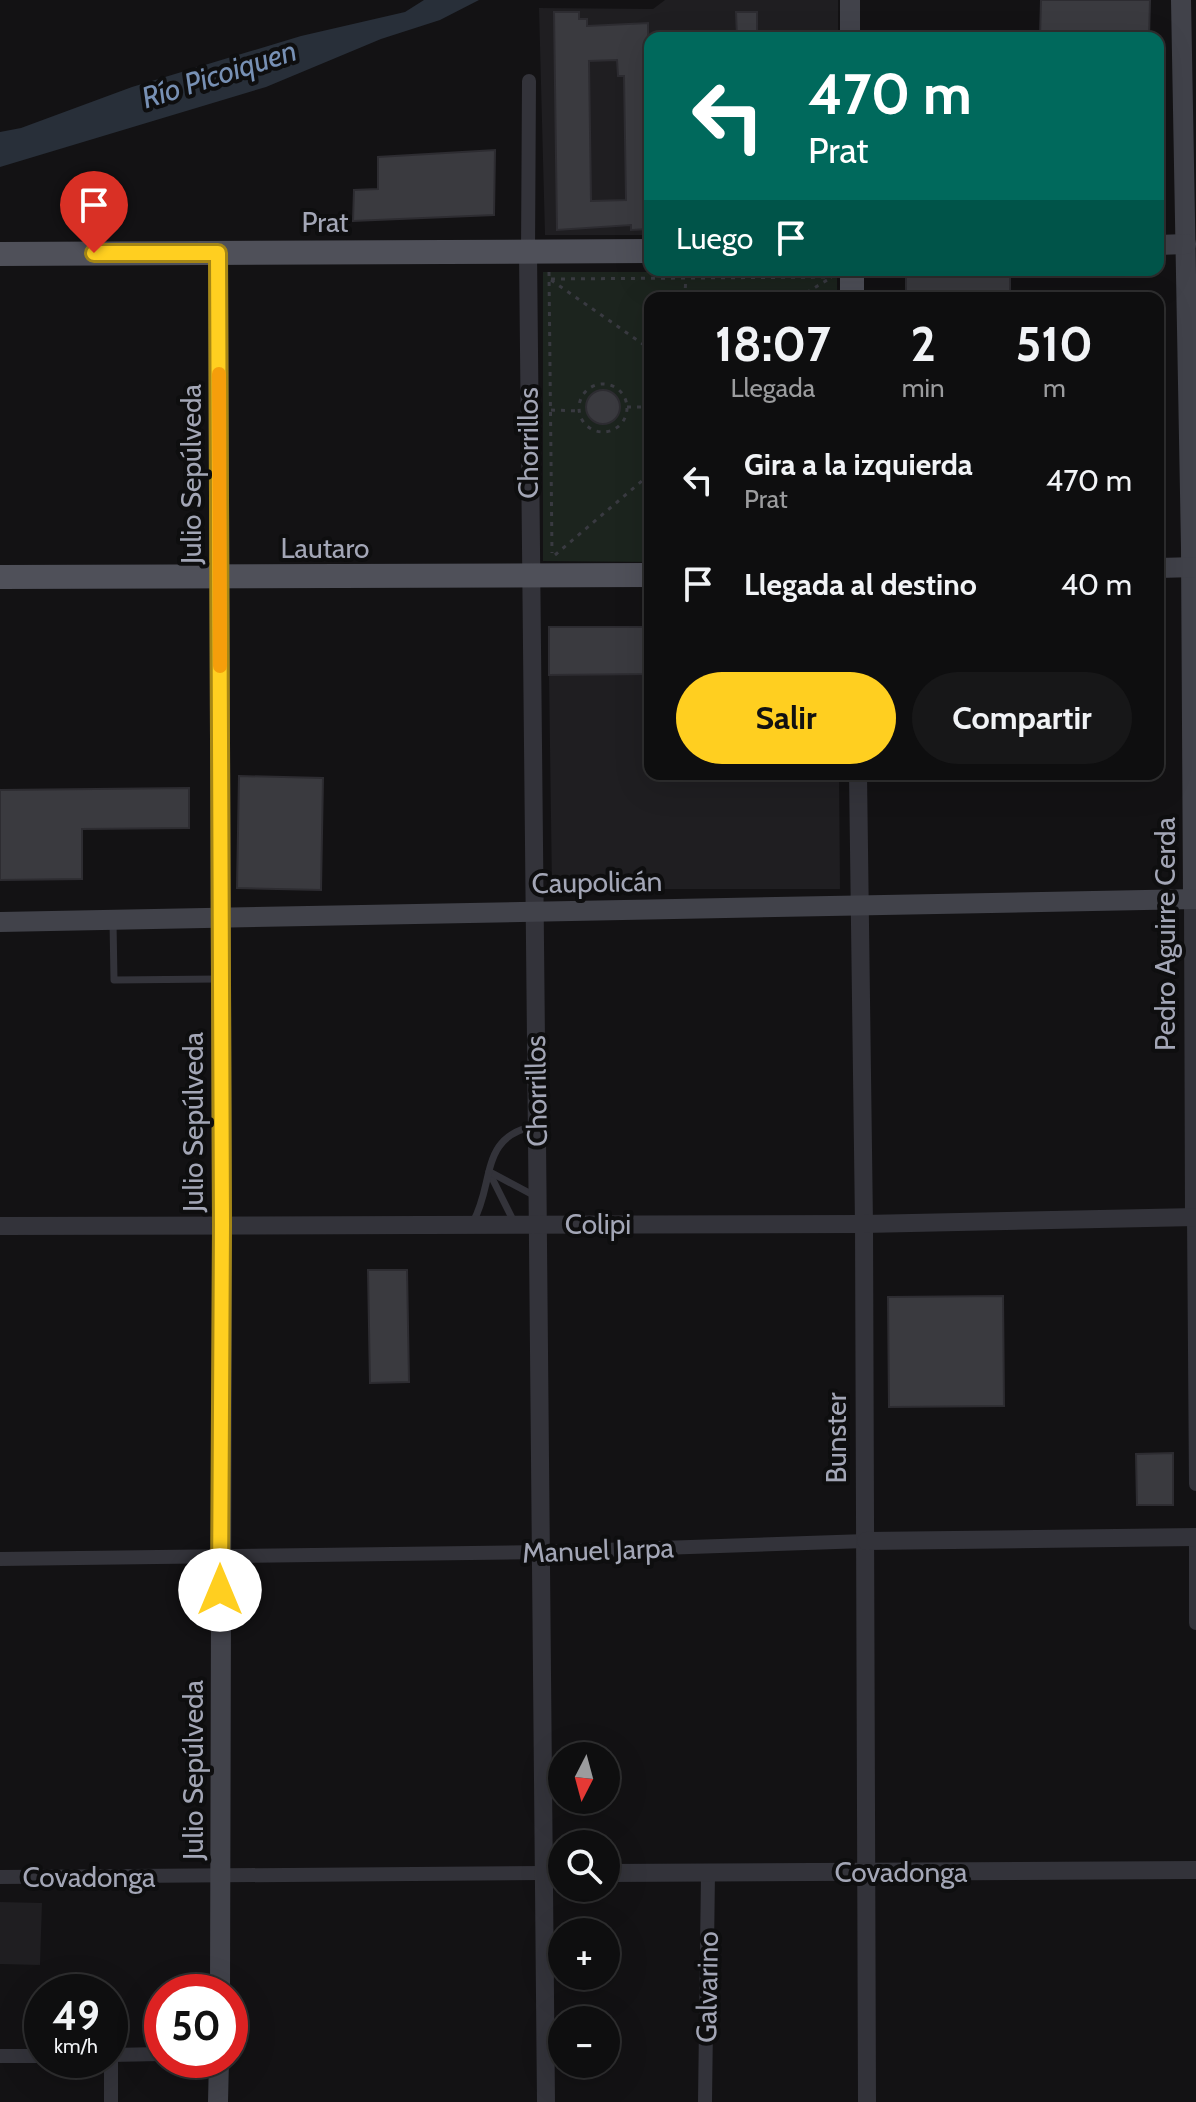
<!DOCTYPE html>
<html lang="es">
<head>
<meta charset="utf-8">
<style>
	body { margin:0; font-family:Cabin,sans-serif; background:#171718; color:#f1f3f6; height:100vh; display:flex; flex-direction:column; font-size:30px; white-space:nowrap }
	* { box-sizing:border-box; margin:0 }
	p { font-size:26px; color:#9b9c9e }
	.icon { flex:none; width:44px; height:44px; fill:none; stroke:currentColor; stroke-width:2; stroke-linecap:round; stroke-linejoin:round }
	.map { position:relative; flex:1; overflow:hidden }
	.sheet { position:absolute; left:644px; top:292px; width:520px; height:488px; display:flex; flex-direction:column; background:#0e0e0f; border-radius:16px; box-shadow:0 8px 32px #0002,0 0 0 2px #2e2e2f }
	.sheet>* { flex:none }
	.hud { position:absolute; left:644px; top:32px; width:520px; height:244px; border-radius:16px; box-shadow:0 8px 32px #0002,0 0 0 2px #2e2e2f; background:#00695c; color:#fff; overflow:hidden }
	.needle { width:52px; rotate:186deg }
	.fabs { position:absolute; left:548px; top:1742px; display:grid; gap:16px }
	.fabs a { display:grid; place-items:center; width:72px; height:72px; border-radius:50%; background:#0e0e0f; box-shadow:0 8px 32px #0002,0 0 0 2px #2e2e2f; font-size:40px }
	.speed { position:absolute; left:24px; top:1974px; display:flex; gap:16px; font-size:40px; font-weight:700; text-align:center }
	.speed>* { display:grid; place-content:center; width:104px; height:104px; border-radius:50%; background:#0e0e0f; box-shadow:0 8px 32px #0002,0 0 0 2px #2e2e2f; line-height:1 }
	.speed small { font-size:20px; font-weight:400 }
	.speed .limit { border:12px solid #d22; background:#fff; color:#111 }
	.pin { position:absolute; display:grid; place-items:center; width:68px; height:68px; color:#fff; margin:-82px -34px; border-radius:50% 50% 50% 0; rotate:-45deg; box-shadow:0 0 8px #0007 }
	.pin .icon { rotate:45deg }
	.me { position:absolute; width:88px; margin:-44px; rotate:0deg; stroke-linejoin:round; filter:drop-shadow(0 0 6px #0008) }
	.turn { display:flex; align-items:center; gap:28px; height:168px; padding:0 32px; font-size:36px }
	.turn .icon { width:104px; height:104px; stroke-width:2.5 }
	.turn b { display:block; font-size:56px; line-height:68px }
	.then { display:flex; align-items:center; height:76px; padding:0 32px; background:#0003; gap:16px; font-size:30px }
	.eta { display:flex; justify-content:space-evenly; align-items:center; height:136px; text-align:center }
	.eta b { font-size:48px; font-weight:700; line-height:56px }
	.button { display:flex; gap:16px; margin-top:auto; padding:16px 32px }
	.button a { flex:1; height:92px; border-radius:48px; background:#ffcf20; color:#111; font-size:32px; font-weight:700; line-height:92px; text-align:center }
	.button a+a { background:#171718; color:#f1f3f6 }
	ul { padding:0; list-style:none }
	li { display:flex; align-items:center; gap:24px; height:104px; padding:0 32px }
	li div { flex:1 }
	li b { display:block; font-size:30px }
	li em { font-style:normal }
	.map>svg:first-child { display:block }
	.built { fill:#1f1e21 }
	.green { fill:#1c241e }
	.water { fill:#282f39 }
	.building { fill:#3a3a3f; stroke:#2d2c31; stroke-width:2; fill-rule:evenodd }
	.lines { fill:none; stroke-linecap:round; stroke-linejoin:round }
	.path { stroke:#393a41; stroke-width:3; stroke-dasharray:4 6; stroke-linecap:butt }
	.service { stroke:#33333a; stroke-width:7 }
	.minor { stroke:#33333a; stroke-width:14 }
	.tertiary { stroke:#33333a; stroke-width:18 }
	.secondary { stroke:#41424a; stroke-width:20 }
	.primary { stroke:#4f5059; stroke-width:24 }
	.route-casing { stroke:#a68715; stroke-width:20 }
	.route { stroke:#ffcf20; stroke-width:14 }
	.slow { stroke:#f59e0b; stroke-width:14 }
	.labels { text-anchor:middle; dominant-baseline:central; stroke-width:8; stroke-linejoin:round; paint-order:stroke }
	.street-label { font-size:28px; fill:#a3a6b6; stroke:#0e0e0f }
	.water-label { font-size:30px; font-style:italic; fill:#7790b4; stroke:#0e0e0f }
</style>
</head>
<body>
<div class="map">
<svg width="1196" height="2102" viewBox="0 0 1196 2102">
	<rect width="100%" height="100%" fill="#131214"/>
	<g class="built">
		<path d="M 665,0 L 838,0 L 838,38 L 650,38 L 650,235 L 545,235 L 539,8 L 653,9 Z"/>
		<path d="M 650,674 L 650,774 L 839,774 L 840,889 L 552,889 L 549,675 Z"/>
		<path d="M 0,1902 L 42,1903 L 40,1965 L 0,1964 Z"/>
	</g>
	<path class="green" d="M 543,272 L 837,272 L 837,298 L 650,298 L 650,562 L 543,561 Z"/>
	<path class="water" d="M 424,0 L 479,0 L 440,20 L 381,39 L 266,87 L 0,167 L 0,132 L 21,128 L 132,87 L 301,36 L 405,12 Z"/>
	<g class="building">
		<path d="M 1041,0 L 1150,0 L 1149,38 L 1040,38 Z"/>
		<path d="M 554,12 L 579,12 L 579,19 L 587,19 L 587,26 L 648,23 L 650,229 L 631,230 L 631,225 L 557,230 ZM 617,60 L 618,76 L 624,76 L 626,200 L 591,201 L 589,61 Z"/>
		<path d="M 736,12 L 757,12 L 757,38 L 737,38 Z"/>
		<path d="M 495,150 L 494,215 L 353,221 L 354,190 L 378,189 L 378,157 Z"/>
		<rect x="906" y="270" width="104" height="28"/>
		<circle cx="603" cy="407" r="17"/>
		<path d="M 549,627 L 650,627 L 650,674 L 549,675 Z"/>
		<path d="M 239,776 L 323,778 L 321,890 L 237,888 Z"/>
		<path d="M 189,788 L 189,828 L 82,829 L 82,879 L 0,880 L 0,790 Z"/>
		<path d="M 368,1270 L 407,1270 L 409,1382 L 370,1383 Z"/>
		<path d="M 1003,1296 L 1004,1406 L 889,1407 L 888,1297 Z"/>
		<path d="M 1173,1453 L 1173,1505 L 1137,1505 L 1136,1454 Z"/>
	</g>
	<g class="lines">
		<g class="path">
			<path d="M 549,272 L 552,553"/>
			<path d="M 551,279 L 832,277"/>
			<path d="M 551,280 L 650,349"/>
			<path d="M 685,298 L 686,270"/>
			<path d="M 798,298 L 832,277"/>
			<path d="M 650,378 L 648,418 L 650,431"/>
			<circle cx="603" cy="408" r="24"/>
			<path d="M 627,407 L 647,407"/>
			<path d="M 551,410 L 579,411"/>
			<path d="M 555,555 L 650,474"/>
		</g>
		<g class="service">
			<path d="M 113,922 L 114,980 L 218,979"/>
			<path d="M 489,1172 L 514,1222"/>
			<path d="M 490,1172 L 535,1196"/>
			<path d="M 473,1222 C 495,1183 479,1136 535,1126"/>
		</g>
		<g class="minor">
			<path d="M 528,252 L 529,81"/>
			<path d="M 1194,1217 L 1196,1484"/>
			<path d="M 1196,1535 L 1196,1623"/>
			<path d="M 0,1559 L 543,1552 L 866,1541"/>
			<path d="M 0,1877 L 544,1873"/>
			<path d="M 110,2055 L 162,2054"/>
			<path d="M 111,2055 L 111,2102"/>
			<path d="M 0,2056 L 42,2056"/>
			<path d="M 705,2102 L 708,1873"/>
		</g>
		<g class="tertiary">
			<path d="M 528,252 C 534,869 541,1485 546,2102"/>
			<path d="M 858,774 L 864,1224 L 867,2102"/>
			<path d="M 1193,899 L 1194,1217"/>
			<path d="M 0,1226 L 864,1224 L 1196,1217"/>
			<path d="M 866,1541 L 1196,1537"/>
			<path d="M 606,1873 L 1196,1870"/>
		</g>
		<g class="secondary">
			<path d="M 850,0 L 850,38"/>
			<path d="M 1181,0 L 1191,548 L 1193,899"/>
			<path d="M 1158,245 L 1186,244"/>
			<path d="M 218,253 L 222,1225 L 220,1992"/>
			<path d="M 1158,568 L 1196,567"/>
			<path d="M 0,922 L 1196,899"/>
			<path d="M 218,2102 L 219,2060"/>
		</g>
		<g class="primary">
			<path d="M 0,254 L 650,251"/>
			<path d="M 852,270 L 852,298"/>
			<path d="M 0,577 L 650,575"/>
		</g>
	</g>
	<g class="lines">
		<defs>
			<path id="route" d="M 94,253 L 218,253 L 222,1225 L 220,1590"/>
		</defs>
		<use href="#route" class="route-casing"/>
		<use href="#route" class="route"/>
		<path class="slow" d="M 219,374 L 220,666"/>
	</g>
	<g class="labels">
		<g class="street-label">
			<text x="325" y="222">Prat</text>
			<text transform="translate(528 443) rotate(-90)">Chorrillos</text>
			<text transform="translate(191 474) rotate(-90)">Julio Sepúlveda</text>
			<text x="325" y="548">Lautaro</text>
			<text transform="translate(597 882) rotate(-1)">Caupolicán</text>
			<text transform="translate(1165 934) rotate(-90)">Pedro Aguirre Cerda</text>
			<text transform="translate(536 1091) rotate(-91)">Chorrillos</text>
			<text transform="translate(193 1122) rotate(-90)">Julio Sepúlveda</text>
			<text x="598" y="1224">Colipi</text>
			<text transform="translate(836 1438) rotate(-90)">Bunster</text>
			<text transform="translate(598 1550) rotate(-2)">Manuel Jarpa</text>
			<text transform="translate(193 1770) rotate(-90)">Julio Sepúlveda</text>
			<text x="901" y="1872">Covadonga</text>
			<text x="89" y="1877">Covadonga</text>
			<text transform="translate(707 1987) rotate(-89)">Galvarino</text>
		</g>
		<g class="water-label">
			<text transform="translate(219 74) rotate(-18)">Río Picoiquen</text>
		</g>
	</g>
</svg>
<div class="fabs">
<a><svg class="needle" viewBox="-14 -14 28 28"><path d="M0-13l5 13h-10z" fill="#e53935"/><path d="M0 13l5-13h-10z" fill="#9b9c9e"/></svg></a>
<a><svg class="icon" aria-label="search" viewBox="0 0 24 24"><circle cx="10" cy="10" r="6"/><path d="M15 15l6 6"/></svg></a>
<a>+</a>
<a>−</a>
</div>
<div class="speed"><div>49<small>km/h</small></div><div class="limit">50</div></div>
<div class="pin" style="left:94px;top:253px;background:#d93025"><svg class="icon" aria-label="arrive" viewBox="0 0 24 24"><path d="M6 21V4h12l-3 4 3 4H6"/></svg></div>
<svg class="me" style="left:220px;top:1590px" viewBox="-20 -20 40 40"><circle r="19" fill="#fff"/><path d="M0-13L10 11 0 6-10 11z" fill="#ffcf20"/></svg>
<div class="hud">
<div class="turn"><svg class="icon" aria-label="left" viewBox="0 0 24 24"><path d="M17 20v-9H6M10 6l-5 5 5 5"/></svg><div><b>470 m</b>Prat</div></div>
<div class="then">Luego<svg class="icon" aria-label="arrive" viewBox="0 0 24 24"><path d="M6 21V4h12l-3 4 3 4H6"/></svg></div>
</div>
<section class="sheet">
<div class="eta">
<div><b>18:07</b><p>Llegada</p></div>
<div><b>2</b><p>min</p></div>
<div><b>510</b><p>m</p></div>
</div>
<ul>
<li><svg class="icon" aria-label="left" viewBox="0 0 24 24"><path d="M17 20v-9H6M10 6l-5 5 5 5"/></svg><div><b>Gira a la izquierda</b><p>Prat</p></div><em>470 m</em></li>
<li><svg class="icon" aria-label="arrive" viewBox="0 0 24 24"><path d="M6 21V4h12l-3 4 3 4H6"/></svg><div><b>Llegada al destino</b></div><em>40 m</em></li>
</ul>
<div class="button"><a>Salir</a><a>Compartir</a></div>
</section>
</div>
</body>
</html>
